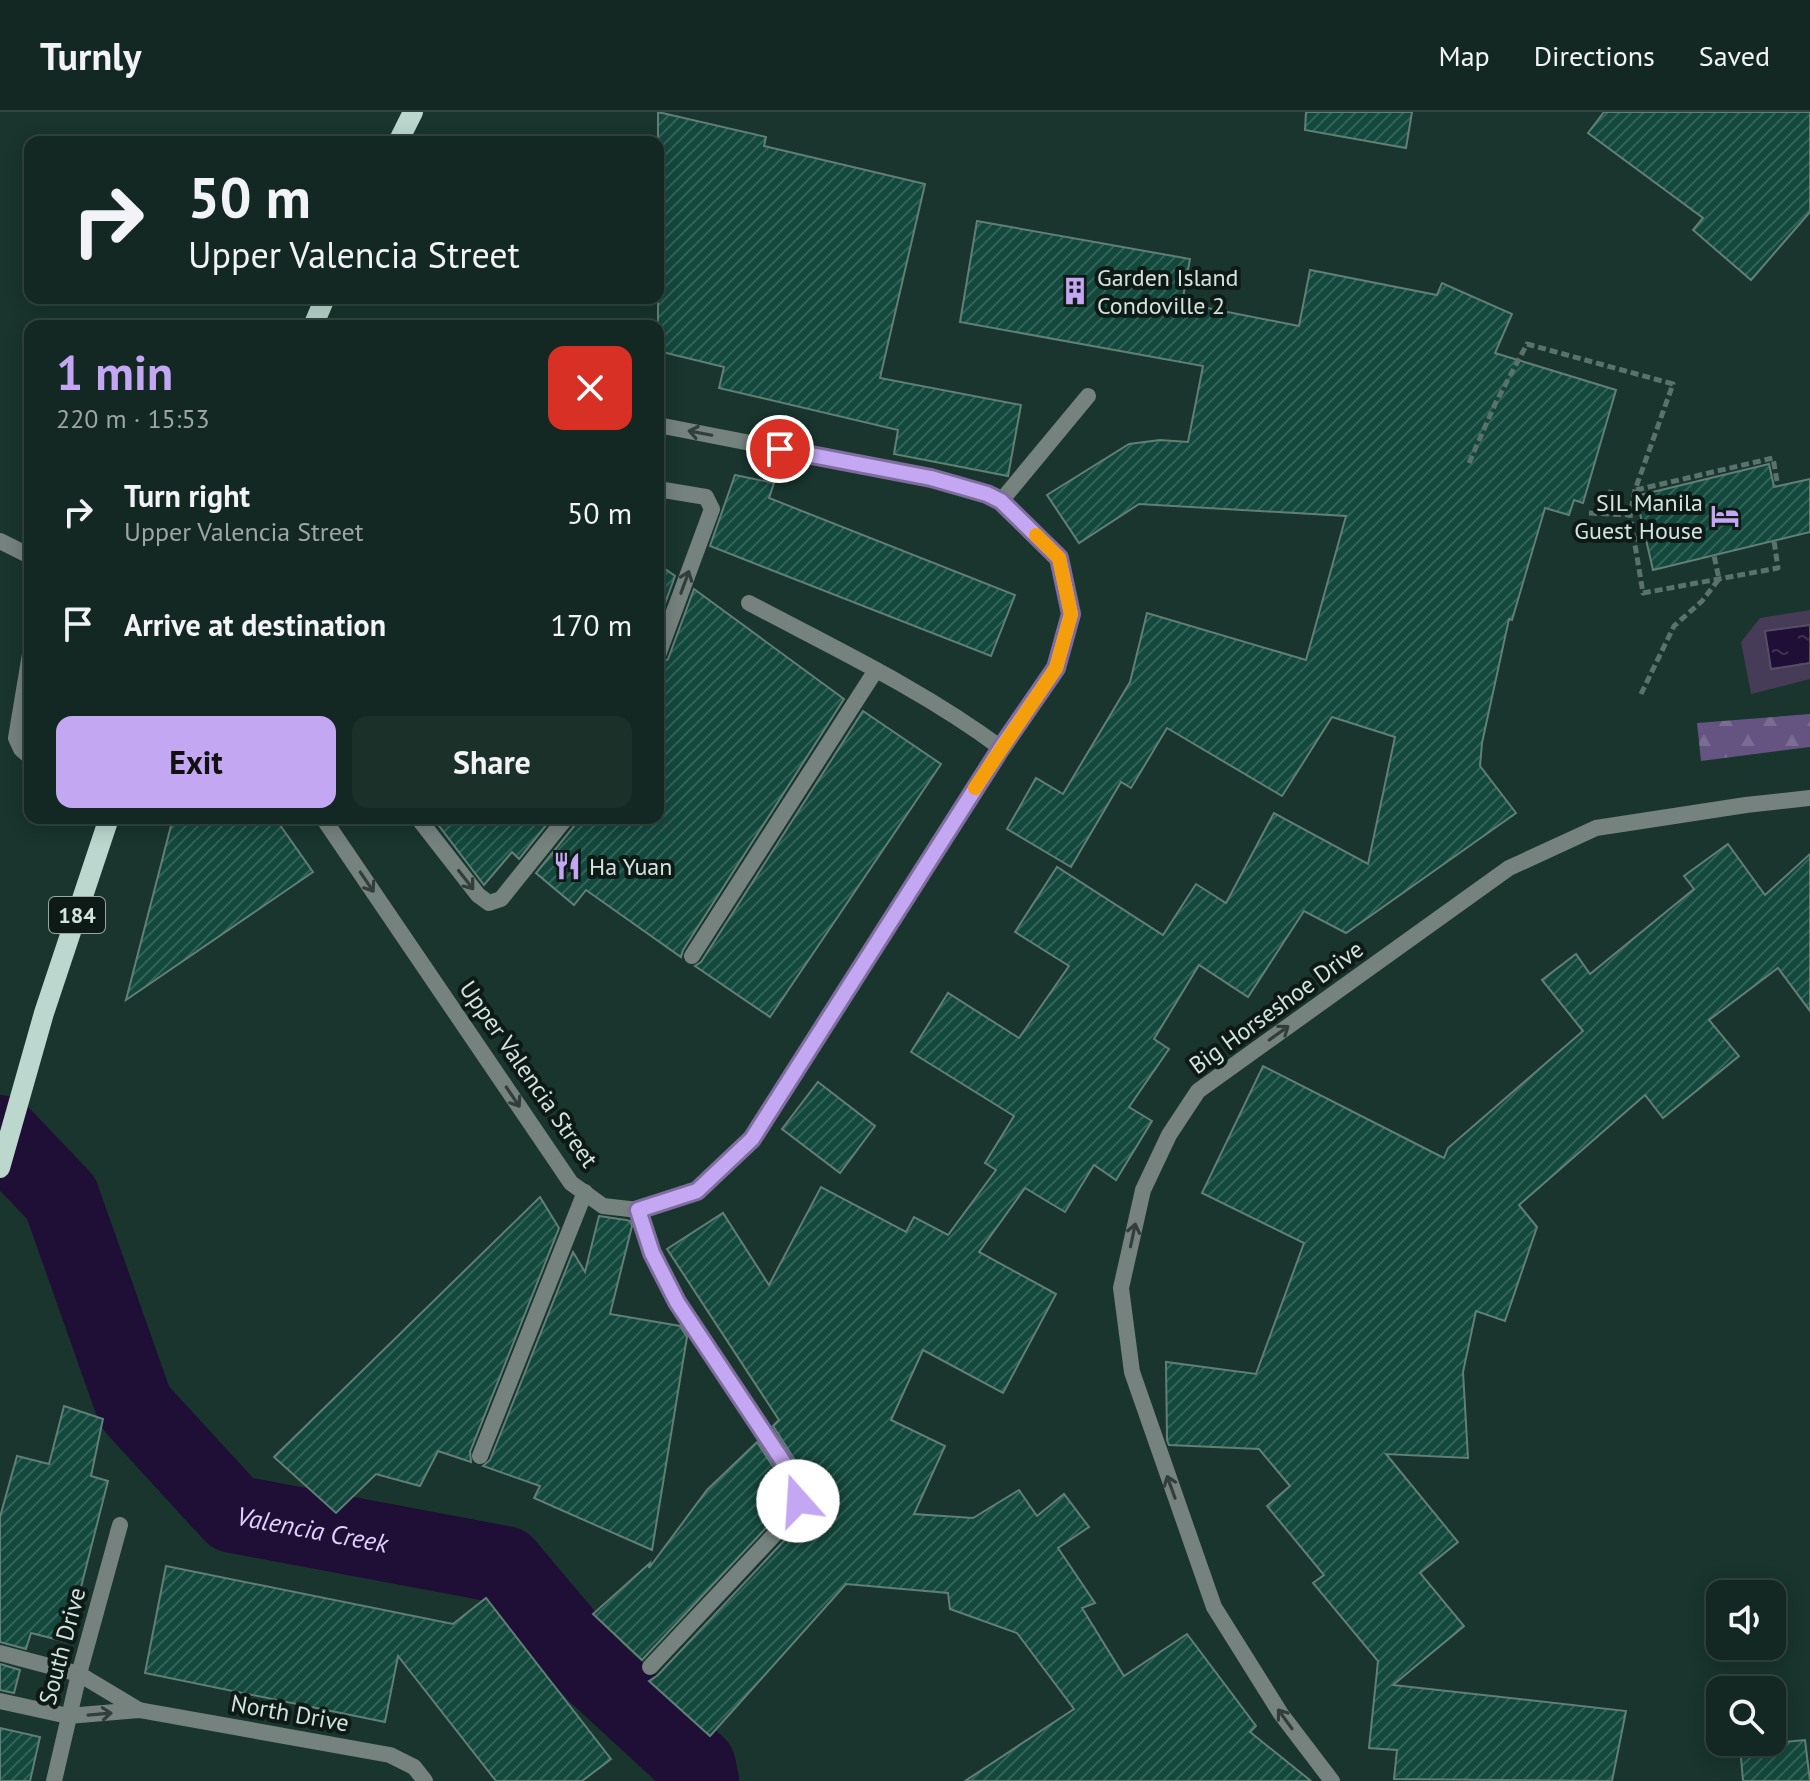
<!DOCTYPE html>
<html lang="en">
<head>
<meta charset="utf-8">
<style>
	body { margin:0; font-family:"PT Sans",sans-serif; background:#1c302a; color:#f1f3f6; height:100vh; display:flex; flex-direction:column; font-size:30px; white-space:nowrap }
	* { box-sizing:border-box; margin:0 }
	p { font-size:26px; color:#9da6a5 }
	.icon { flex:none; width:44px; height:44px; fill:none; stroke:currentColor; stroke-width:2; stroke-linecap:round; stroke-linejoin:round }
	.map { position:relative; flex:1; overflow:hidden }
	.side { position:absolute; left:24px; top:208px; width:640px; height:504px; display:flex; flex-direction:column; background:#132822; border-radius:16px; box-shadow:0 4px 20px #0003,0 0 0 2px #324440 }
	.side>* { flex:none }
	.banner { position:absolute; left:24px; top:24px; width:640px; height:168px; border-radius:16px; box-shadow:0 4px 20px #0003,0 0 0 2px #324440; background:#132822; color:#f1f3f6; overflow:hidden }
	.controls { position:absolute; left:1706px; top:1468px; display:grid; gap:16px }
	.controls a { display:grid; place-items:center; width:80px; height:80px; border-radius:16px; background:#132822; box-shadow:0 4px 20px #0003,0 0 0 2px #324440; font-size:40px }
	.pin { position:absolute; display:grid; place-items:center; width:68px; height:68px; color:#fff; margin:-34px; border:4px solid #fff; border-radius:50%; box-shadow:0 2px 8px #0007 }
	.me { position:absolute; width:88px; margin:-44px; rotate:341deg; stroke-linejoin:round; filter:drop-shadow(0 0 6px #0008) }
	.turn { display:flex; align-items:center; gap:28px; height:168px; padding:0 32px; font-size:36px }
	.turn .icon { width:104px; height:104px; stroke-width:2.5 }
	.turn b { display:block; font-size:56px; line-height:68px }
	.round { display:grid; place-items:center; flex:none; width:84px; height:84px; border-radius:16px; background:#1c302a }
	.summary { display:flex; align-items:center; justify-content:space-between; height:136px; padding:0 32px }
	h1 { font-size:48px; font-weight:700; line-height:60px; color:#c3a7f2 }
	.button { display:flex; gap:16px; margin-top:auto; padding:16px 32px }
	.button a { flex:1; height:92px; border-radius:16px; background:#c3a7f2; color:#111; font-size:32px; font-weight:700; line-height:92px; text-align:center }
	.button a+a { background:#1c302a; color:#f1f3f6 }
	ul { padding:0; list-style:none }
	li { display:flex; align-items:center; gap:24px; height:112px; padding:0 32px }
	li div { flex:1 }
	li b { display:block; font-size:30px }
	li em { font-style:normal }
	header { display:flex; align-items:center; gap:48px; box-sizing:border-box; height:112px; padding:0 40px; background:#132822; border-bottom:2px solid #324440 }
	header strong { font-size:38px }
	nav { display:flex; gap:44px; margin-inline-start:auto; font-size:28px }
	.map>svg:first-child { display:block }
	.forest { fill:url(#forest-firs) }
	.garden { fill:#463c58 }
	.water { fill:url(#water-ripples); stroke:#554e67; stroke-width:2 }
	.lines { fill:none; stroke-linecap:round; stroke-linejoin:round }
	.river { stroke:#1f0e35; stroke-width:78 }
	.building { fill:url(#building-hatch); stroke:#617f76; stroke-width:2 }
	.path { stroke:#5b726b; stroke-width:5; stroke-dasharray:8 4; stroke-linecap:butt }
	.lane { stroke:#75827e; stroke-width:16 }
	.street { stroke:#75827e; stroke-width:16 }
	.primary { stroke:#bbd7ce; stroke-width:20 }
	.oneway { stroke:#323e3a }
	.route-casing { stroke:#7f6d9d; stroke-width:20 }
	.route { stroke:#c3a7f2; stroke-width:14 }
	.slow { stroke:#f59e0b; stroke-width:14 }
	.labels { text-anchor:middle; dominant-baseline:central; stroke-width:8; stroke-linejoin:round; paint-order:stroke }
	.shield { fill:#0e1a16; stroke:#98a7a1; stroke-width:2 }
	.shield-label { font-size:22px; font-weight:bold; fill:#d3e3dd }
	.poi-label { font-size:24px; fill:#d3e3dd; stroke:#0e1a16; text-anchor:start }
	.street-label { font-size:24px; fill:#d3e3dd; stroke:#0e1a16 }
	.water-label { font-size:26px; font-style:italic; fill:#e0d0fd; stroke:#0e1a16 }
</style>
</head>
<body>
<header>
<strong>Turnly</strong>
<nav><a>Map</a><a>Directions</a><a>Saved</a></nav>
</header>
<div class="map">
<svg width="1810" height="1669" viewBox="0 0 1810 1669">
	<defs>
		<pattern id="forest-firs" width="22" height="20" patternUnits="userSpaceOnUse" patternTransform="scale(2)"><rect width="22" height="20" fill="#655481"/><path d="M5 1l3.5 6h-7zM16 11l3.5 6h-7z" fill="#7a6c92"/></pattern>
		<pattern id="water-ripples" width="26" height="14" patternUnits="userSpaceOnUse" patternTransform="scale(2)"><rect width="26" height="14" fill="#1f0e35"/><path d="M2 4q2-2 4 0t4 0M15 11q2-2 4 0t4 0" fill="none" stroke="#3f3152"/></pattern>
		<pattern id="building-hatch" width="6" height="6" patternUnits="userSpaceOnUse" patternTransform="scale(2)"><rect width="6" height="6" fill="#13483c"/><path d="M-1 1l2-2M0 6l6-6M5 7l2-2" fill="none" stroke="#346258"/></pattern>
	</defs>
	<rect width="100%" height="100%" fill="#19352d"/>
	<path class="forest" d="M 1810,602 L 1810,635 L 1701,649 L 1697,611 Z"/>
	<path class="garden" d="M 1810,498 L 1810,567 L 1751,582 L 1741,530 L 1760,506 Z"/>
	<path class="water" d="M 1810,513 L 1810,551 L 1771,557 L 1765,519 Z"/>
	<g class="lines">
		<path class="river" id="s1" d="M 0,1022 L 61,1086 L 135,1295 L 233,1402 L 505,1453 L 595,1560 L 697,1654 L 700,1669"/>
	</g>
	<g class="building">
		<path d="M 658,0 L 766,25 L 764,34 L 925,72 L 880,266 L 1021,293 L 1008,364 L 894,342 L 898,318 L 719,276 L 724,255 L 658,239 Z"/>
		<path d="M 1306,0 L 1412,0 L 1406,36 L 1305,18 Z"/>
		<path d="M 1604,0 L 1810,0 L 1810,100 L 1751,168 L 1693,118 L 1703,106 L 1588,21 Z"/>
		<path d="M 977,109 L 1190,147 L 1182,191 L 1299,214 L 1310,158 L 1437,183 L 1442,171 L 1512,202 L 1495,241 L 1616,278 L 1583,391 L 1574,388 L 1569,403 L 1545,396 L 1512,508 L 1509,507 L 1482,631 L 1480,654 L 1516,701 L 1346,821 L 1304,799 L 1248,885 L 1199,853 L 1154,927 L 1169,937 L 1129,995 L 1152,1009 L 1116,1068 L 1094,1053 L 1065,1100 L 1025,1076 L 979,1140 L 1056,1182 L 1003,1281 L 923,1238 L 891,1308 L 945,1334 L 914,1402 L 973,1406 L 1019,1378 L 1037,1404 L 1064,1382 L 1089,1415 L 1058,1436 L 1095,1491 L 1082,1496 L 1124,1564 L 1187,1522 L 1256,1614 L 1250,1620 L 1311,1669 L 965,1669 L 1074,1597 L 1017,1521 L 950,1497 L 948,1481 L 846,1472 L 710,1624 L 649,1569 L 658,1563 L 796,1416 L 808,1385 L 800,1356 L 773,1314 L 779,1308 L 667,1137 L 723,1101 L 769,1173 L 821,1075 L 906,1120 L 914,1105 L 948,1123 L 996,1058 L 985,1051 L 1014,1004 L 911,940 L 948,881 L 1019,926 L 1069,854 L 1015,820 L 1057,755 L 1163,823 L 1196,772 L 1226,791 L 1274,701 L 1368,752 L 1395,625 L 1332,605 L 1282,684 L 1167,616 L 1131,676 L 1121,670 L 1071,755 L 1007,717 L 1036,666 L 1063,682 L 1130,570 L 1147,501 L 1306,548 L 1346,404 L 1139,392 L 1079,431 L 1047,383 L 1129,332 L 1160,328 L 1188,330 L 1203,254 L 960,210 Z"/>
		<path d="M 1769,352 L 1774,375 L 1810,367 L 1810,420 L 1653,458 L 1636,384 Z"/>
		<path d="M 735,363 L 774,371 L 769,386 L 1015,483 L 991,544 L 710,434 Z"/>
		<path d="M 658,452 L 675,464 L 658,511 Z"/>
		<path d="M 694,477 L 844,587 L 683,838 L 681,845 L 586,778 L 574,793 L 536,761 L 575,713 L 577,706 L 658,706 L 658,554 L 668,547 Z"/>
		<path d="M 863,599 L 941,652 L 770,905 L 695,854 L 701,850 Z"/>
		<path d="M 173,706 L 275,706 L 313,760 L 126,888 Z"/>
		<path d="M 433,706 L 552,706 L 519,747 L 512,740 L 484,773 Z"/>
		<path d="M 1728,732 L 1765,783 L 1810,742 L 1810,899 L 1778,856 L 1709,908 L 1739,944 L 1663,1006 L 1645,983 L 1519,1093 L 1537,1115 L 1505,1209 L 1476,1199 L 1463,1260 L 1468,1346 L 1386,1342 L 1458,1430 L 1420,1461 L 1464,1514 L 1393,1573 L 1626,1599 L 1612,1669 L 1394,1667 L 1397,1638 L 1369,1636 L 1378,1549 L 1313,1471 L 1324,1463 L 1267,1394 L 1290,1374 L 1259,1337 L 1169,1333 L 1167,1328 L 1166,1250 L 1256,1262 L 1304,1131 L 1202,1081 L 1263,954 L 1444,1046 L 1448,1036 L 1583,919 L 1542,868 L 1576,842 L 1590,862 L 1694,777 L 1684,764 Z"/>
		<path d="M 818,970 L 875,1014 L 840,1061 L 782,1017 Z"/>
		<path d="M 540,1085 L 559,1116 L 470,1340 L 471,1350 L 438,1339 L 420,1374 L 376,1362 L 336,1401 L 274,1345 Z"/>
		<path d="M 599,1104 L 626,1108 L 630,1109 L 632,1114 L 610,1202 L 680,1214 L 687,1225 L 652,1438 L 534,1386 L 540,1374 L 483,1354 L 490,1348 L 573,1140 L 585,1160 Z"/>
		<path d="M 64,1294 L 103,1307 L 91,1364 L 108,1369 L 67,1530 L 31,1521 L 26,1537 L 0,1530 L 0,1405 L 17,1344 L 49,1352 Z"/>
		<path d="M 757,1330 L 780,1365 L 785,1377 L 786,1386 L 779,1402 L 642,1548 L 593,1502 L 650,1451 L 649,1456 L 707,1378 Z"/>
		<path d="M 166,1454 L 453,1512 L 486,1486 L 611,1647 L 582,1669 L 496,1669 L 398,1544 L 385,1610 L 145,1561 Z"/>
		<path d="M 0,1552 L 20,1558 L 14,1581 L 0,1578 Z"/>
		<path d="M 0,1616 L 40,1625 L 30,1669 L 0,1669 Z"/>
		<path d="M 1805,1628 L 1810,1669 L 1743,1669 L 1740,1634 Z"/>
	</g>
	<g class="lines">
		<g class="path">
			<path d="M 1469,351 L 1496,290 L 1527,232 L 1673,272 L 1635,378 L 1630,403"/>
			<path d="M 1636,378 L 1773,346 L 1777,369 L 1774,375"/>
			<path d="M 1589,401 L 1630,403 L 1643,481 L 1778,456 L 1774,429"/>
			<path d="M 1607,403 L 1611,378"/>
			<path d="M 1634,427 L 1645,425"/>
			<path d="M 1641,582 L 1674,514 L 1702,489 L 1719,467 L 1714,443"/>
		</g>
		<g class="lane">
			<path d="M 658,377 L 706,385 L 712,397 L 658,543"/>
			<path d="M 1001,389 L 1088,284"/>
			<path d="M 749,491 C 834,536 923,578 1001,636"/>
			<path d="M 30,542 L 16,626 L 21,637 L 30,645"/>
			<path d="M 418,706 L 478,783 L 489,791 L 501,787 L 566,706"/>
			<path d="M 692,844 L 876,558"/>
			<path d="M 638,1098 L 652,1141 L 677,1190 L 790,1360 C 800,1383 800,1385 788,1408 L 650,1555"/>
			<path d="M 480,1344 L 585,1080"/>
		</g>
		<g class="street">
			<path d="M 0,429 L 30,444"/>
			<path d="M 323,706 L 571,1071 L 603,1094 L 638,1098 L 697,1079 L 752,1027 L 1001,636 L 1056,556 L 1071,502 L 1059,446 L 1001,389 L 987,382 L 931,366 L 658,313"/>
			<path d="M 0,1541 L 79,1562 L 139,1598"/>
			<path d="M 0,1589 L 68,1604 L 139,1598 L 390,1643 L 414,1655 L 425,1669"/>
			<path d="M 54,1669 L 79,1562 L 120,1413"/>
			<path d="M 1332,1669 L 1281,1602 L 1214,1495 L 1132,1260 L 1121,1176 L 1143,1078 L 1169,1023 L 1198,979 L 1509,756 L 1596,716 L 1746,693 L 1810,686"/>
		</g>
		<g class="primary">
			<path d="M 398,30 L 413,0"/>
			<path d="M 313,214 L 325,186"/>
			<path d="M 0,1056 L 44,901 L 109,706"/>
		</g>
	</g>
	<defs><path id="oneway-shaft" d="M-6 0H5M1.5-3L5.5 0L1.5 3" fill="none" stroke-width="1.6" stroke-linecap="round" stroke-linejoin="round" transform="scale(2)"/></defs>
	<g class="oneway">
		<use href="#oneway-shaft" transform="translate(700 321) rotate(-169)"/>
		<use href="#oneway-shaft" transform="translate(685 470) rotate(-70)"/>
		<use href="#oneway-shaft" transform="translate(466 768) rotate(52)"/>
		<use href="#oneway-shaft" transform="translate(367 770) rotate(56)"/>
		<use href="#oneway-shaft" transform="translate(1279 921) rotate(-36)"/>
		<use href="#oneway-shaft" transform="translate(513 985) rotate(56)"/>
		<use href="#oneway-shaft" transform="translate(1133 1123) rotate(-78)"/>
		<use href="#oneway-shaft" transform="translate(1171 1375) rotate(-110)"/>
		<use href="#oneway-shaft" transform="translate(100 1602) rotate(-5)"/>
		<use href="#oneway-shaft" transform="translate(1285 1607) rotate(-126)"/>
	</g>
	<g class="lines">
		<defs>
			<path id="route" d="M 780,337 L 931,366 L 987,382 L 1001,389 L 1059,446 L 1071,502 L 1056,556 L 1001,636 L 752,1027 L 697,1079 L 638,1098 L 652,1141 L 677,1190 L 790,1360 L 798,1380 L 798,1389"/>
		</defs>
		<use href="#route" class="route-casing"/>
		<use href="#route" class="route"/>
		<path class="slow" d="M 975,676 L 1056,556 L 1071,502 L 1059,446 L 1036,423"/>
	</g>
	<defs>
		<symbol id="building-bare" viewBox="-9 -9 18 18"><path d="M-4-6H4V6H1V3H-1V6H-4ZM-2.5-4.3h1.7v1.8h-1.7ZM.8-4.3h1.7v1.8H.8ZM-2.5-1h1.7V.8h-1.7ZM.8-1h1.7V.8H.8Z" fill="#c3a7f2" stroke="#0e1a16" stroke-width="2.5" paint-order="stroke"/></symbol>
		<symbol id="hotel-bare" viewBox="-9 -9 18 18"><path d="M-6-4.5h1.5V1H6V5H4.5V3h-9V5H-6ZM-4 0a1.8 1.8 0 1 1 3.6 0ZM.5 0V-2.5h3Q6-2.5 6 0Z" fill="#c3a7f2" stroke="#0e1a16" stroke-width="2.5" paint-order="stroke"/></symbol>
		<symbol id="restaurant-bare" viewBox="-9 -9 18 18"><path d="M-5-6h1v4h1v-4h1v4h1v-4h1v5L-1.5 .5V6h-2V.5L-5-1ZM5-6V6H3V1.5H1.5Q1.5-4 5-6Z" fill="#c3a7f2" stroke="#0e1a16" stroke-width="2.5" paint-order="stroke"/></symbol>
	</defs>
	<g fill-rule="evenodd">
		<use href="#building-bare" x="1055" y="159" width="40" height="40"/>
		<use href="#hotel-bare" x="1705" y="384" width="40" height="40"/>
		<use href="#restaurant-bare" x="547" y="734" width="40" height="40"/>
	</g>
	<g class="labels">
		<rect class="shield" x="49" y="785" width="56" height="36" rx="6"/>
		<g class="shield-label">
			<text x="77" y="803">184</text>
		</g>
		<g class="poi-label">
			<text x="1097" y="165">Garden Island<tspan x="1097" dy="28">Condoville 2</tspan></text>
			<text x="1703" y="390" text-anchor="end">SIL Manila<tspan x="1703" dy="28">Guest House</tspan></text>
			<text x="589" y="754">Ha Yuan</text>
		</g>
		<g class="street-label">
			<text transform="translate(1276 895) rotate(-36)">Big Horseshoe Drive</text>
			<text transform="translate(529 962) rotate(55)">Upper Valencia Street</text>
			<text transform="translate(62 1534) rotate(-75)">South Drive</text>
			<text transform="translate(290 1601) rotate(10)">North Drive</text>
		</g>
		<g class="water-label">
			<text stroke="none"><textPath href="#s1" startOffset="536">Valencia Creek</textPath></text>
		</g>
	</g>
</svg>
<div class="controls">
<a><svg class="icon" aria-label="sound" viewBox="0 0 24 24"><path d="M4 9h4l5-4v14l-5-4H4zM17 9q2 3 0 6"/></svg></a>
<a><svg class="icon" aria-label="search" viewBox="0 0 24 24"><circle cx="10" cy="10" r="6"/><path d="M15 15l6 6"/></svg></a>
</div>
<div class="pin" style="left:780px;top:337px;background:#d93025"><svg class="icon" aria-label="arrive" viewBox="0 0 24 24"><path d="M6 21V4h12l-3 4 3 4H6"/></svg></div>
<svg class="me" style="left:798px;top:1389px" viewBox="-20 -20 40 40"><circle r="19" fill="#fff"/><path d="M0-13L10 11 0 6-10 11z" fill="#c3a7f2"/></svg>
<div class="banner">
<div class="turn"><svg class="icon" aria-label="right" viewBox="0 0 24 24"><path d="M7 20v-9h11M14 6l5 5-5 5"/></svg><div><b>50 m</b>Upper Valencia Street</div></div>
</div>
<section class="side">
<div class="summary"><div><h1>1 min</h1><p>220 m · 15:53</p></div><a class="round" style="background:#d93025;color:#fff"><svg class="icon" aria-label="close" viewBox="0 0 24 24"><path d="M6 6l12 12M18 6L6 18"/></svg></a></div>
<ul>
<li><svg class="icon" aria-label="right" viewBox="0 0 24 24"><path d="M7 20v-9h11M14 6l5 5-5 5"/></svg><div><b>Turn right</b><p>Upper Valencia Street</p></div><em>50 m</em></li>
<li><svg class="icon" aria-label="arrive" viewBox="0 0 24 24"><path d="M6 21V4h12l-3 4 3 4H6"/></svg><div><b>Arrive at destination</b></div><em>170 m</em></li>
</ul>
<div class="button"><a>Exit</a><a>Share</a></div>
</section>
</div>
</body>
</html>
